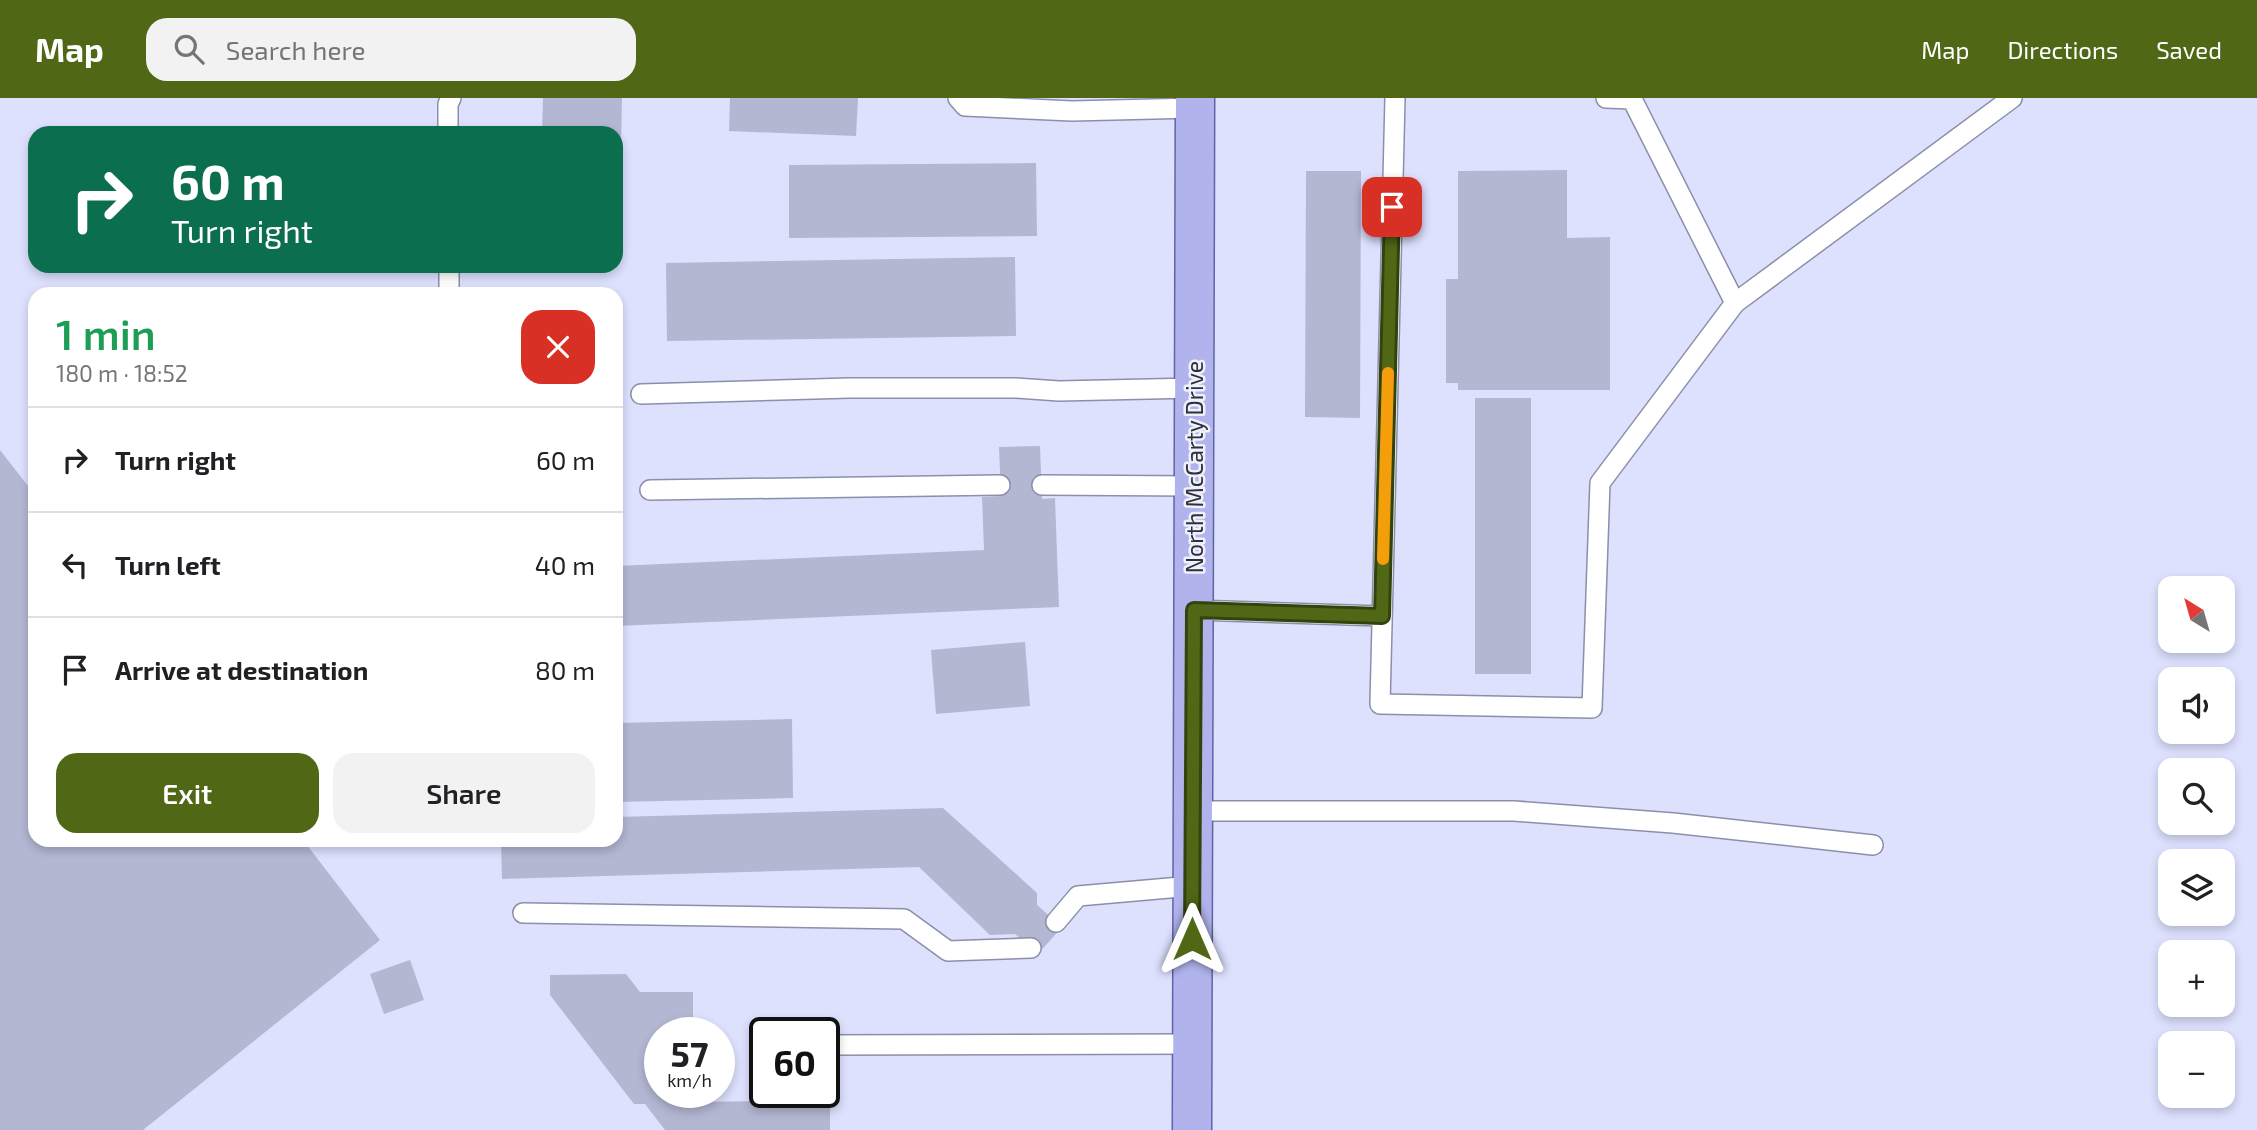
<!DOCTYPE html>
<html lang="en">
<head>
<meta charset="utf-8">
<style>
	body { margin:0; font-family:"Exo 2",sans-serif; background:#f2f2f2; color:#202124; height:100vh; display:flex; flex-direction:column; font-size:26px; white-space:nowrap }
	* { box-sizing:border-box; margin:0 }
	p { font-size:23px; color:#757577 }
	.icon { flex:none; width:38px; height:38px; fill:none; stroke:currentColor; stroke-width:2; stroke-linecap:round; stroke-linejoin:round }
	.map { position:relative; flex:1; overflow:hidden }
	.sheet { position:absolute; left:28px; top:189px; width:595px; height:560px; display:flex; flex-direction:column; background:#fff; border-radius:21px; box-shadow:0 4px 10px #0003 }
	.sheet>* { flex:none }
	.hud { position:absolute; left:28px; top:28px; width:595px; height:147px; border-radius:21px; box-shadow:0 4px 10px #0003; background:#0b6e4f; color:#fff; overflow:hidden }
	.needle { width:46px; rotate:323deg }
	.fabs { position:absolute; left:2158px; top:478px; display:grid; gap:14px }
	.fabs a { display:grid; place-items:center; width:77px; height:77px; border-radius:14px; background:#fff; box-shadow:0 4px 10px #0003; font-size:35px }
	.speed { position:absolute; left:644px; top:919px; display:flex; gap:14px; font-size:35px; font-weight:700; text-align:center }
	.speed>* { display:grid; place-content:center; width:91px; height:91px; border-radius:50%; background:#fff; box-shadow:0 4px 10px #0003; line-height:1 }
	.speed small { font-size:18px; font-weight:400 }
	.speed .limit { border:4px solid #111; border-radius:10px; background:#fff; color:#111 }
	.pin { position:absolute; display:grid; place-items:center; width:60px; height:60px; color:#fff; margin:-30px; border-radius:14px; box-shadow:0 4px 10px #0006 }
	.me { position:absolute; width:77px; margin:-38px; rotate:0deg; stroke-linejoin:round; filter:drop-shadow(0 0 5px #0008) }
	.turn { display:flex; align-items:center; gap:24px; height:147px; padding:0 28px; font-size:32px }
	.turn .icon { width:91px; height:91px; stroke-width:2.5 }
	.turn b { display:block; font-size:49px; line-height:60px }
	.round { display:grid; place-items:center; flex:none; width:74px; height:74px; border-radius:21px; background:#f2f2f2 }
	.overview { display:flex; align-items:center; justify-content:space-between; height:119px; padding:0 28px }
	h1 { font-size:42px; font-weight:600; line-height:52px; color:#1e9e55 }
	.primary-button { display:flex; gap:14px; margin-top:auto; padding:14px 28px }
	.primary-button a { flex:1; height:80px; border-radius:21px; background:#506716; color:#fff; font-size:28px; font-weight:600; line-height:80px; text-align:center }
	.primary-button a+a { background:#f2f2f2; color:#202124 }
	ul { padding:0; list-style:none }
	li { display:flex; align-items:center; gap:21px; height:105px; padding:0 28px; border-top:2px solid #e0e0e0 }
	li div { flex:1 }
	li b { display:block; font-size:26px }
	li em { font-style:normal }
	header { display:flex; align-items:center; gap:42px; box-sizing:border-box; height:98px; padding:0 35px; background:#506716; color:#fff }
	header strong { font-size:33px }
	nav { display:flex; gap:38px; margin-inline-start:auto; font-size:24px }
	.search { width:490px; height:63px; background:#f2f2f2; display:flex; align-items:center; gap:18px; box-sizing:border-box; padding:0 24px; border-radius:21px; color:#757577; font-size:26px }
	.map>svg:first-child { display:block }
	.building { fill:#b3b7d2 }
	.lines { fill:none; stroke-linecap:round; stroke-linejoin:round }
	.service-casing { stroke:#8b8fa9; stroke-width:22 }
	.primary-casing { stroke:#6064a5; stroke-width:41 }
	.service { stroke:#fff; stroke-width:19 }
	.primary { stroke:#b0b3ec; stroke-width:38 }
	.route-casing { stroke:#34430e; stroke-width:18 }
	.route { stroke:#506716; stroke-width:12 }
	.slow { stroke:#f59e0b; stroke-width:12 }
	.labels { text-anchor:middle; dominant-baseline:central; stroke-width:5; stroke-linejoin:round; paint-order:stroke }
	.street-label { font-size:23px; fill:#2e2f3a; stroke:#eef0fb }
</style>
</head>
<body>
<header>
<strong>Map</strong>
<div class="search"><svg class="icon" aria-label="search" viewBox="0 0 24 24"><circle cx="10" cy="10" r="6"/><path d="M15 15l6 6"/></svg>Search here</div>
<nav><a>Map</a><a>Directions</a><a>Saved</a></nav>
</header>
<div class="map">
<svg width="2257" height="1032" viewBox="0 0 2257 1032">
	<rect width="100%" height="100%" fill="#dde1fe"/>
	<g class="building">
		<path d="M 543,0 L 622,0 L 621,48 L 616,48 L 616,35 L 542,35 Z"/>
		<path d="M 730,0 L 858,0 L 856,38 L 729,33 Z"/>
		<path d="M 1036,65 L 1037,138 L 789,140 L 789,67 Z"/>
		<path d="M 1567,72 L 1567,140 L 1610,139 L 1610,292 L 1458,292 L 1458,285 L 1446,285 L 1446,181 L 1458,181 L 1458,73 Z"/>
		<path d="M 1306,73 L 1361,73 L 1360,320 L 1305,319 Z"/>
		<path d="M 1015,159 L 1016,238 L 667,243 L 666,165 Z"/>
		<rect x="1475" y="300" width="56" height="276"/>
		<path d="M 1040,348 L 1042,401 L 1055,400 L 1059,509 L 616,528 L 616,468 L 984,452 L 982,399 L 1001,398 L 999,349 Z"/>
		<path d="M 0,352 L 35,397 L 35,742 L 303,742 L 380,842 L 143,1032 L 0,1032 Z"/>
		<path d="M 1025,544 L 1030,608 L 936,616 L 931,552 Z"/>
		<path d="M 792,621 L 793,700 L 616,704 L 616,625 Z"/>
		<path d="M 943,710 L 1037,795 L 1037,807 L 1062,829 L 1038,856 L 1015,836 L 990,837 L 919,769 L 502,781 L 501,742 L 616,742 L 616,719 Z"/>
		<path d="M 410,862 L 424,902 L 384,916 L 370,876 Z"/>
		<path d="M 626,876 L 640,894 L 693,894 L 693,934 L 660,934 L 660,994 L 693,994 L 693,1004 L 830,1002 L 830,1032 L 665,1032 L 645,1006 L 634,1006 L 550,897 L 550,877 Z"/>
	</g>
	<g class="lines">
		<defs>
			<g id="service">
				<path d="M 958,0 L 965,8 L 1072,13 L 1195,10"/>
				<path d="M 1395,0 L 1380,606 L 1592,610 L 1600,385 L 1735,205"/>
				<path d="M 1606,0 L 1632,1 L 1735,205 L 2012,0"/>
				<path d="M 448,35 L 448,6 L 451,0"/>
				<path d="M 449,168 L 449,196"/>
				<path d="M 641,296 L 849,290 L 1015,290 L 1059,293 L 1194,290"/>
				<path d="M 1042,387 L 1193,388"/>
				<path d="M 650,392 L 1000,387"/>
				<path d="M 1193,512 L 1382,518"/>
				<path d="M 1193,713 L 1514,713 L 1673,725 L 1873,747"/>
				<path d="M 523,815 L 904,821 L 948,853 L 1031,850"/>
				<path d="M 1056,824 L 1078,798 L 1192,788"/>
				<path d="M 824,947 L 1192,946"/>
			</g>
			<path id="primary" d="M 1192,1032 L 1195,0"/>
		</defs>
		<use href="#service" class="service-casing"/>
		<use href="#primary" class="primary-casing"/>
		<use href="#service" class="service"/>
		<use href="#primary" class="primary"/>
	</g>
	<g class="lines">
		<defs>
			<path id="route" d="M 1192,841 L 1194,512 L 1382,518 L 1392,109"/>
		</defs>
		<use href="#route" class="route-casing"/>
		<use href="#route" class="route"/>
		<path class="slow" d="M 1383,461 L 1388,275"/>
	</g>
	<g class="labels">
		<g class="street-label">
			<text transform="translate(1194 369) rotate(-90)">North McCarty Drive</text>
		</g>
	</g>
</svg>
<div class="fabs">
<a><svg class="needle" viewBox="-14 -14 28 28"><path d="M0-13l5 13h-10z" fill="#e53935"/><path d="M0 13l5-13h-10z" fill="#757577"/></svg></a>
<a><svg class="icon" aria-label="sound" viewBox="0 0 24 24"><path d="M4 9h4l5-4v14l-5-4H4zM17 9q2 3 0 6"/></svg></a>
<a><svg class="icon" aria-label="search" viewBox="0 0 24 24"><circle cx="10" cy="10" r="6"/><path d="M15 15l6 6"/></svg></a>
<a><svg class="icon" aria-label="layers" viewBox="0 0 24 24"><path d="M12 4l9 5-9 5-9-5zM3 14l9 5 9-5"/></svg></a>
<a>+</a>
<a>−</a>
</div>
<div class="speed"><div>57<small>km/h</small></div><div class="limit">60</div></div>
<div class="pin" style="left:1392px;top:109px;background:#d93025"><svg class="icon" aria-label="arrive" viewBox="0 0 24 24"><path d="M6 21V4h12l-3 4 3 4H6"/></svg></div>
<svg class="me" style="left:1192px;top:841px" viewBox="-20 -20 40 40"><path d="M0-17L14 15 0 8-14 15z" fill="#506716" stroke="#fff" stroke-width="4"/></svg>
<div class="hud">
<div class="turn"><svg class="icon" aria-label="right" viewBox="0 0 24 24"><path d="M7 20v-9h11M14 6l5 5-5 5"/></svg><div><b>60 m</b>Turn right</div></div>
</div>
<section class="sheet">
<div class="overview"><div><h1>1 min</h1><p>180 m · 18:52</p></div><a class="round" style="background:#d93025;color:#fff"><svg class="icon" aria-label="close" viewBox="0 0 24 24"><path d="M6 6l12 12M18 6L6 18"/></svg></a></div>
<ul>
<li><svg class="icon" aria-label="right" viewBox="0 0 24 24"><path d="M7 20v-9h11M14 6l5 5-5 5"/></svg><div><b>Turn right</b></div><em>60 m</em></li>
<li><svg class="icon" aria-label="left" viewBox="0 0 24 24"><path d="M17 20v-9H6M10 6l-5 5 5 5"/></svg><div><b>Turn left</b></div><em>40 m</em></li>
<li><svg class="icon" aria-label="arrive" viewBox="0 0 24 24"><path d="M6 21V4h12l-3 4 3 4H6"/></svg><div><b>Arrive at destination</b></div><em>80 m</em></li>
</ul>
<div class="primary-button"><a>Exit</a><a>Share</a></div>
</section>
</div>
</body>
</html>
